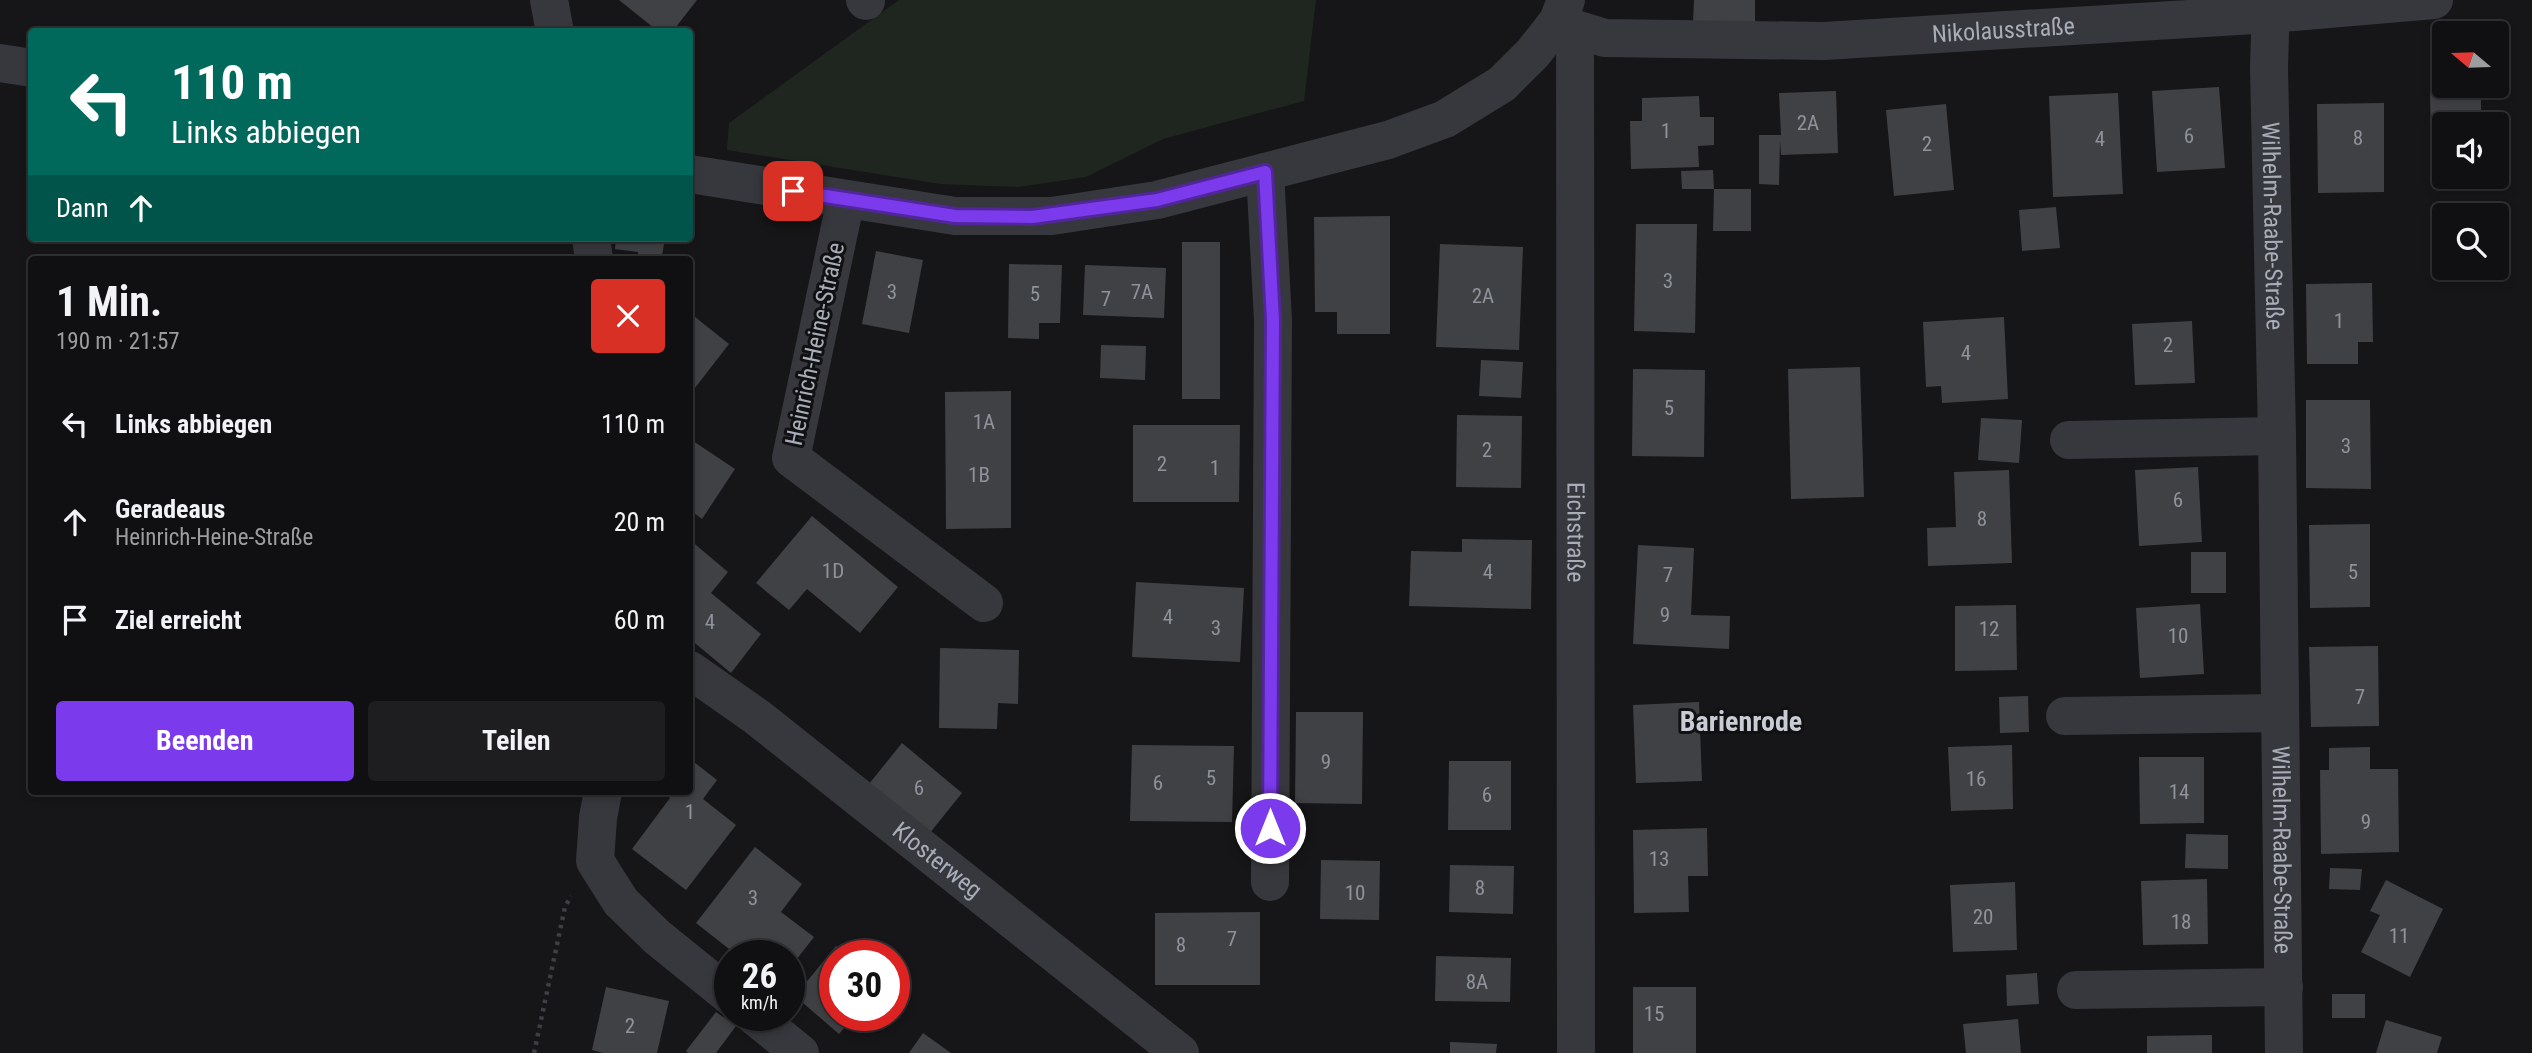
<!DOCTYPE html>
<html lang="de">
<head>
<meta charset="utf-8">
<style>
	body { margin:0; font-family:"Roboto Condensed",sans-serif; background:#1e1e20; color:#f1f3f6; height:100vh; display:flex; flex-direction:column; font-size:26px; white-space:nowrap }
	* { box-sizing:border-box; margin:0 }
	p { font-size:23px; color:#9c9d9f }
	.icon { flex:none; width:38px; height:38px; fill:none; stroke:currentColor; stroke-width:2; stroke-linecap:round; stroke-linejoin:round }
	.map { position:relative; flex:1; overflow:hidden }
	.side { position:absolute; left:28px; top:256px; width:665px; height:539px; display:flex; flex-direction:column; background:#101012; border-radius:7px; box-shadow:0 4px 10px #0003,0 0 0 2px #303032 }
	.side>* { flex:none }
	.hud { position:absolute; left:28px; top:28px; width:665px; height:214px; border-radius:7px; box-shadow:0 4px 10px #0003,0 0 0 2px #303032; background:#00695c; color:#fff; overflow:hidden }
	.needle { width:46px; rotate:289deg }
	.tools { position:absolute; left:2432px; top:21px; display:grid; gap:14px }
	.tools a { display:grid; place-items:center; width:77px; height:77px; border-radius:7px; background:#101012; box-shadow:0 4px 10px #0003,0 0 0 2px #303032; font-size:35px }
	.speed { position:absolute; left:714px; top:940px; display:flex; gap:14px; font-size:35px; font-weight:700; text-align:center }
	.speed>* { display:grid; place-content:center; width:91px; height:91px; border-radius:50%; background:#101012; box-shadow:0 4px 10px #0003,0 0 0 2px #303032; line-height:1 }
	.speed small { font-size:18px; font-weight:400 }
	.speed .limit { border:10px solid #d22; background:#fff; color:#111 }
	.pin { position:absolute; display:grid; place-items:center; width:60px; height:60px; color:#fff; margin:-30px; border-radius:14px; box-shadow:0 4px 10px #0006 }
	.me { position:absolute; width:77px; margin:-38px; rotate:0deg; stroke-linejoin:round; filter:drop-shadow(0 0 5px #0008) }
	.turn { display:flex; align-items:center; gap:24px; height:147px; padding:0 28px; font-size:32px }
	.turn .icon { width:91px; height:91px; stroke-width:2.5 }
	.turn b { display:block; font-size:49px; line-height:60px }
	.then { display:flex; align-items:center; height:66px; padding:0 28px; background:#0003; gap:14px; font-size:26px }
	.round { display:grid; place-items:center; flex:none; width:74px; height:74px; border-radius:7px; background:#1e1e20 }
	.summary { display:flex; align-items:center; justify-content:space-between; height:119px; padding:0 28px }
	h1 { font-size:42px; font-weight:700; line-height:52px }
	.cta { display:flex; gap:14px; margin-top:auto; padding:14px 28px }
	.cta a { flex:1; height:80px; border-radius:7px; background:#7c3aed; color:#fff; font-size:28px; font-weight:700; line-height:80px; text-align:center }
	.cta a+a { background:#1e1e20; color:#f1f3f6 }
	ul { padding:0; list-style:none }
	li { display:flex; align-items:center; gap:21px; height:98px; padding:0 28px }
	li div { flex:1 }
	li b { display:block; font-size:26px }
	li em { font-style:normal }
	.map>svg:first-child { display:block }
	.green { fill:#1e261f }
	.building { fill:#404145 }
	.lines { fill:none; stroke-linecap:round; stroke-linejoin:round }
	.path { stroke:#3d3f44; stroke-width:4.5; stroke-dasharray:3.5 5; stroke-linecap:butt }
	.minor { stroke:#37383d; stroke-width:38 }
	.route-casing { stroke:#51269a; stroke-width:18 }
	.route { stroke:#7c3aed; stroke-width:12 }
	.labels { text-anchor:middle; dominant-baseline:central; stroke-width:6; stroke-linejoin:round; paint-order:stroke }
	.number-label { font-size:21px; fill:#8e929b }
	.street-label { font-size:24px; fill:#a8adb8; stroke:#111113 }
	.quarter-label { font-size:28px; font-weight:bold; fill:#c9ccd4; stroke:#111113 }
</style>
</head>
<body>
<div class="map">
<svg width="2532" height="1053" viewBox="0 0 2532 1053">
	<rect width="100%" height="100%" fill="#161618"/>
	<path class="green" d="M 899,0 L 1316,0 L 1304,101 L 1163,139 L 1086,177 L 1019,187 L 940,184 L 727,150 L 729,123 Z"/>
	<g class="building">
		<path d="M 619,0 L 697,0 L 672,32 L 659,32 Z"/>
		<path d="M 1694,0 L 1755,0 L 1755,24 L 1693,23 Z"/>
		<path d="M 2219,87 L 2225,168 L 2157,172 L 2152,91 Z"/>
		<path d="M 1836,91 L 1838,153 L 1781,155 L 1780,140 L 1779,185 L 1759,184 L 1759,135 L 1781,135 L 1779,93 Z"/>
		<path d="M 2430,92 L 2481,92 L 2481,124 L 2445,124 L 2445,177 L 2482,177 L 2482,182 L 2432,182 Z"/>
		<path d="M 2118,93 L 2123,194 L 2053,197 L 2049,96 Z"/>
		<path d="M 1699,96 L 1700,117 L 1714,117 L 1714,145 L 1698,146 L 1699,167 L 1631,169 L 1630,121 L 1642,121 L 1642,98 Z"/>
		<path d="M 2384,103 L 2384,192 L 2318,193 L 2317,104 Z"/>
		<path d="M 1946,104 L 1954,190 L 1894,196 L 1886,110 Z"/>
		<path d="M 1713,170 L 1714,189 L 1751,189 L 1751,231 L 1713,231 L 1714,189 L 1682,189 L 1681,171 Z"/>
		<path d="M 2056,207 L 2060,248 L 2022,251 L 2019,210 Z"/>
		<path d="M 1390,216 L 1390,334 L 1337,334 L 1337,312 L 1315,312 L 1314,217 Z"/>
		<path d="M 1636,224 L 1697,224 L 1695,333 L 1634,331 Z"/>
		<path d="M 616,238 L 665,238 L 662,256 L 672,259 L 638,259 L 638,252 L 615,249 Z"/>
		<rect x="1182" y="242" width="38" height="157"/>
		<path d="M 1440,244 L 1523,247 L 1519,350 L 1436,347 Z"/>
		<path d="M 876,251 L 923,260 L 909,333 L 862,324 Z"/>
		<path d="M 1009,264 L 1062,265 L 1060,323 L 1039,323 L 1039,339 L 1008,338 Z"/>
		<path d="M 1085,265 L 1166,268 L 1164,318 L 1083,315 Z"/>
		<path d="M 2372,283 L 2373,342 L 2358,342 L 2358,364 L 2307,364 L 2306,284 Z"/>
		<path d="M 690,313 L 729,344 L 691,393 L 690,392 Z"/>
		<path d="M 2004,317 L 2008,399 L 1942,403 L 1941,386 L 1926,387 L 1923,322 Z"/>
		<path d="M 2192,321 L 2195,383 L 2135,385 L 2132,324 Z"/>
		<path d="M 1101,345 L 1146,346 L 1145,380 L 1100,378 Z"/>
		<path d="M 1481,360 L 1523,362 L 1521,398 L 1479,396 Z"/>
		<path d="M 1860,367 L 1864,497 L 1791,499 L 1788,369 Z"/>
		<path d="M 1633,369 L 1705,370 L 1704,457 L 1632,456 Z"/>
		<path d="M 1011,391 L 1011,528 L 946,529 L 945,392 Z"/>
		<path d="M 2306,400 L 2370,400 L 2371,489 L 2306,488 Z"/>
		<path d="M 1457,415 L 1522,416 L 1521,488 L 1456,487 Z"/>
		<path d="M 1981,418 L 2022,420 L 2019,463 L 1978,460 Z"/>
		<path d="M 1133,425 L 1240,425 L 1239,502 L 1133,502 Z"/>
		<path d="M 690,439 L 735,469 L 702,519 L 690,510 Z"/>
		<path d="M 2198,467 L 2202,542 L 2139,546 L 2135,470 Z"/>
		<path d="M 2009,470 L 2012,563 L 1928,566 L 1927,528 L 1956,527 L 1954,472 Z"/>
		<path d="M 812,516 L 898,587 L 860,633 L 807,589 L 789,610 L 756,583 Z"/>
		<path d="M 2370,524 L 2370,607 L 2310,608 L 2309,525 Z"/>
		<path d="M 1462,539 L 1532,540 L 1531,609 L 1409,606 L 1411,551 L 1462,552 Z"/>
		<path d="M 690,540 L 728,572 L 711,593 L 761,634 L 731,673 L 690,639 Z"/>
		<path d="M 1638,545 L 1694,548 L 1691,615 L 1730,616 L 1729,649 L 1633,644 Z"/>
		<rect x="2191" y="552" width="35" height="41"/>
		<path d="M 1136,582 L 1244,588 L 1240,662 L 1132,657 Z"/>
		<path d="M 2200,604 L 2204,674 L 2140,678 L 2136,608 Z"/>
		<path d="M 2016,605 L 2017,670 L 1955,671 L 1955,606 Z"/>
		<path d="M 2378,646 L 2379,726 L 2311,727 L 2309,647 Z"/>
		<path d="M 940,648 L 1019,650 L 1018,704 L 998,703 L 997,729 L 939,728 Z"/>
		<path d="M 2028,696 L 2029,732 L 2000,733 L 1999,697 Z"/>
		<path d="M 1699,702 L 1702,781 L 1636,783 L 1633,705 Z"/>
		<path d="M 1296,712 L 1363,712 L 1362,804 L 1295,803 Z"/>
		<path d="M 902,743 L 962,793 L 929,834 L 869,784 Z"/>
		<path d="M 1132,745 L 1234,746 L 1232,822 L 1130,821 Z"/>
		<path d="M 2012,745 L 2013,809 L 1951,811 L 1948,747 Z"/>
		<path d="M 2370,747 L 2370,769 L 2398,769 L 2399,852 L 2321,854 L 2320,770 L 2329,770 L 2329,748 Z"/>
		<path d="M 2139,757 L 2204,757 L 2204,823 L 2140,824 Z"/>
		<path d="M 690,759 L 717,780 L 703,799 L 736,825 L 686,890 L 632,849 L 670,798 L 661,791 L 690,791 Z"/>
		<path d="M 1449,761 L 1511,761 L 1511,830 L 1448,830 Z"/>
		<path d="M 1707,828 L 1708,876 L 1688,876 L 1689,912 L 1634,913 L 1633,830 Z"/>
		<path d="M 2186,834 L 2228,835 L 2228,869 L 2185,868 Z"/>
		<path d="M 755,847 L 802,884 L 781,912 L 814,937 L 789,969 L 789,956 L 738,956 L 696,923 Z"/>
		<path d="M 1321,860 L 1380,861 L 1379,920 L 1320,919 Z"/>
		<path d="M 1450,865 L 1514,866 L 1513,914 L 1449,912 Z"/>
		<path d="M 2330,868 L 2362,869 L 2360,890 L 2329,889 Z"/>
		<path d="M 2207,879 L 2208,944 L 2143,945 L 2141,881 Z"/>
		<path d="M 2386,880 L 2443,909 L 2410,977 L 2361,952 L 2380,915 L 2370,911 Z"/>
		<path d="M 2015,882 L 2017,950 L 1953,952 L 1950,885 Z"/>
		<path d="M 1260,912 L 1260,985 L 1155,985 L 1155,913 Z"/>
		<path d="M 836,946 L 848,956 L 835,956 L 835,1015 L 855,1015 L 839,1034 L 795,996 Z"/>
		<path d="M 1436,956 L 1511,958 L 1510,1002 L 1435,1001 Z"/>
		<path d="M 2037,973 L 2039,1004 L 2007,1006 L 2006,975 Z"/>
		<path d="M 606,987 L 669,1001 L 657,1053 L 603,1053 L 592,1050 Z"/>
		<rect x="1633" y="987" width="63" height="66"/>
		<rect x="2332" y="994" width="33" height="24"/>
		<path d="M 716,1012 L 736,1026 L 716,1053 L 688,1053 L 686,1051 Z"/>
		<path d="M 2018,1019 L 2021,1053 L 1966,1053 L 1963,1024 Z"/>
		<path d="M 2386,1020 L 2442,1037 L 2437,1053 L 2376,1053 Z"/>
		<path d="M 923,1033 L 951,1053 L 909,1053 Z"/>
		<path d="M 2212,1035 L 2212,1053 L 2147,1053 L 2147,1036 Z"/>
		<path d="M 1450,1042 L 1497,1044 L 1496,1053 L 1450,1053 Z"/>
	</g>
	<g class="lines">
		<path class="path" d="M 534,1053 L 565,907 L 571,896"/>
		<g class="minor">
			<path d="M 549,0 L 555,32"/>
			<path d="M 865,0 L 866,1"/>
			<path id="s1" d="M 2271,0 L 2269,68 L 2277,436 L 2284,1053"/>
			<path id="s2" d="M 1558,21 L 1575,29 L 1576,1053"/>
			<path id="s3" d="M 1575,29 L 1605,38 L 1824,41 L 2271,14 L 2434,0"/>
			<path d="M 0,63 L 32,68"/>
			<path d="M 1265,172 L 1273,320 L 1270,882"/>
			<path d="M 690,174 L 955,216 L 1052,216 L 1157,200 L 1388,140 L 1445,119 L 1502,84 L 1533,53 L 1558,21 L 1566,0"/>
			<path d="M 846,199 L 791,458 L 984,603"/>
			<path d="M 591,238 L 594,259"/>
			<path d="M 2069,440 L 2277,436"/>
			<path id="s4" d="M 690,670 L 757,717 L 1180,1053"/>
			<path d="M 2065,716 L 2280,713"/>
			<path d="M 603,791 L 598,818 L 595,861 L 621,902 L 657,937 L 730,996"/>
			<path d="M 2076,990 L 2284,987"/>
			<path d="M 753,1015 L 800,1053"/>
		</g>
	</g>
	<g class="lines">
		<defs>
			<path id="route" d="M 793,191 L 955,216 L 1032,217 L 1157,200 L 1265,172 L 1273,320 L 1270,828"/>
		</defs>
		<use href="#route" class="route-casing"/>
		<use href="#route" class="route"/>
	</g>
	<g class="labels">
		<g class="number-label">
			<text x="1808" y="123">2A</text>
			<text x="1666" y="131">1</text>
			<text x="2189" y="136">6</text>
			<text x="2358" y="138">8</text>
			<text x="2100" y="139">4</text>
			<text x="1927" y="144">2</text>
			<text x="1668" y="281">3</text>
			<text x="892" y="292">3</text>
			<text x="1142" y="292">7A</text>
			<text x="1035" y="294">5</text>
			<text x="1483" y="296">2A</text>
			<text x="1106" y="299">7</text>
			<text x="2339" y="321">1</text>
			<text x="2168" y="345">2</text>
			<text x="1966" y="353">4</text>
			<text x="1669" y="408">5</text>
			<text x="984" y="422">1A</text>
			<text x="2346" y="446">3</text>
			<text x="1487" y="450">2</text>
			<text x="1162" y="464">2</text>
			<text x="1215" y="468">1</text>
			<text x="979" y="475">1B</text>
			<text x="2178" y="500">6</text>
			<text x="1982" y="519">8</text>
			<text x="833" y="571">1D</text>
			<text x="1488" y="572">4</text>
			<text x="2353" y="572">5</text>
			<text x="1668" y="575">7</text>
			<text x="1665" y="615">9</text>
			<text x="1168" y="617">4</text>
			<text x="710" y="622">4</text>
			<text x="1216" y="628">3</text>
			<text x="1989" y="629">12</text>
			<text x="2178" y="636">10</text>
			<text x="2360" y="697">7</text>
			<text x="1326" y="762">9</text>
			<text x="1211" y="778">5</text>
			<text x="1976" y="779">16</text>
			<text x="1158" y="783">6</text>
			<text x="919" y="788">6</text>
			<text x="2179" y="792">14</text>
			<text x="1487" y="795">6</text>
			<text x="690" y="812">1</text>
			<text x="2366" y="822">9</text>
			<text x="1659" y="859">13</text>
			<text x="1480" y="888">8</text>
			<text x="1355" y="893">10</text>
			<text x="753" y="898">3</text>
			<text x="1983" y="917">20</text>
			<text x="2181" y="922">18</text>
			<text x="2399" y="936">11</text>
			<text x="1232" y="939">7</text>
			<text x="1181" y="945">8</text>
			<text x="1477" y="982">8A</text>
			<text x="1654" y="1014">15</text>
			<text x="630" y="1026">2</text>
		</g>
		<g class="street-label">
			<text stroke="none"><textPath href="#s3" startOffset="430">Nikolausstraße</textPath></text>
			<text stroke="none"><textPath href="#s1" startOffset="226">Wilhelm-Raabe-Straße</textPath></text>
			<text transform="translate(815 344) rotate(-78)">Heinrich-Heine-Straße</text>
			<text stroke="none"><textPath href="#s2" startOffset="522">Eichstraße</textPath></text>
			<text stroke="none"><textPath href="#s1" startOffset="850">Wilhelm-Raabe-Straße</textPath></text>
			<text stroke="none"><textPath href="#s4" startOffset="312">Klosterweg</textPath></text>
		</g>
		<g class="quarter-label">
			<text x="1741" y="721">Barienrode</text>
		</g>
	</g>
</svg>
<div class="tools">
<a><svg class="needle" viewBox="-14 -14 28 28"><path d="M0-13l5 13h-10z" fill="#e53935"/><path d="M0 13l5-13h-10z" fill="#9c9d9f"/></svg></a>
<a><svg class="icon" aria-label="sound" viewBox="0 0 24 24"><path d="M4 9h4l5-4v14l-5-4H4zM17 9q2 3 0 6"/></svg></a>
<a><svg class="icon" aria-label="search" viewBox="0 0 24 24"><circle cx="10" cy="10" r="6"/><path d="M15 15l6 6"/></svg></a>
</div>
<div class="speed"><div>26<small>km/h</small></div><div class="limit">30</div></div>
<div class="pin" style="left:793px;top:191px;background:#d93025"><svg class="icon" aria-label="arrive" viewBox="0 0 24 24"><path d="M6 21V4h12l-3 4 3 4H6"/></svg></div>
<svg class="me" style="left:1270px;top:828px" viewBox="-20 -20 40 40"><circle r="17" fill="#7c3aed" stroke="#fff" stroke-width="3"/><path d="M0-11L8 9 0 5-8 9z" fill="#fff"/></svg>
<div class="hud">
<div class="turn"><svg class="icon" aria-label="left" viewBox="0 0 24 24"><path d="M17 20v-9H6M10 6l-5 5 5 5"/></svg><div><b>110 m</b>Links abbiegen</div></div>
<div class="then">Dann<svg class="icon" aria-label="ahead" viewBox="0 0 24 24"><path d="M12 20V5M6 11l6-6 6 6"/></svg></div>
</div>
<section class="side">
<div class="summary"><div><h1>1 Min.</h1><p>190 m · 21:57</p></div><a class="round" style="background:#d93025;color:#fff"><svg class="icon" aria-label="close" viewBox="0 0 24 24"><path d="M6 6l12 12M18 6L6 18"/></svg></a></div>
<ul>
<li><svg class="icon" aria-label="left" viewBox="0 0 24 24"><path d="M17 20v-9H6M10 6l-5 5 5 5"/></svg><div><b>Links abbiegen</b></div><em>110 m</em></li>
<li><svg class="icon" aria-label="ahead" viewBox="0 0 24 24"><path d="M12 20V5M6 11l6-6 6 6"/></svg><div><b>Geradeaus</b><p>Heinrich-Heine-Straße</p></div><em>20 m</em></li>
<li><svg class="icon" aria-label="arrive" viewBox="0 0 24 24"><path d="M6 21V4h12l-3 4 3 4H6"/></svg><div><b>Ziel erreicht</b></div><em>60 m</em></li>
</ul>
<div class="cta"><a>Beenden</a><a>Teilen</a></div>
</section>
</div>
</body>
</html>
